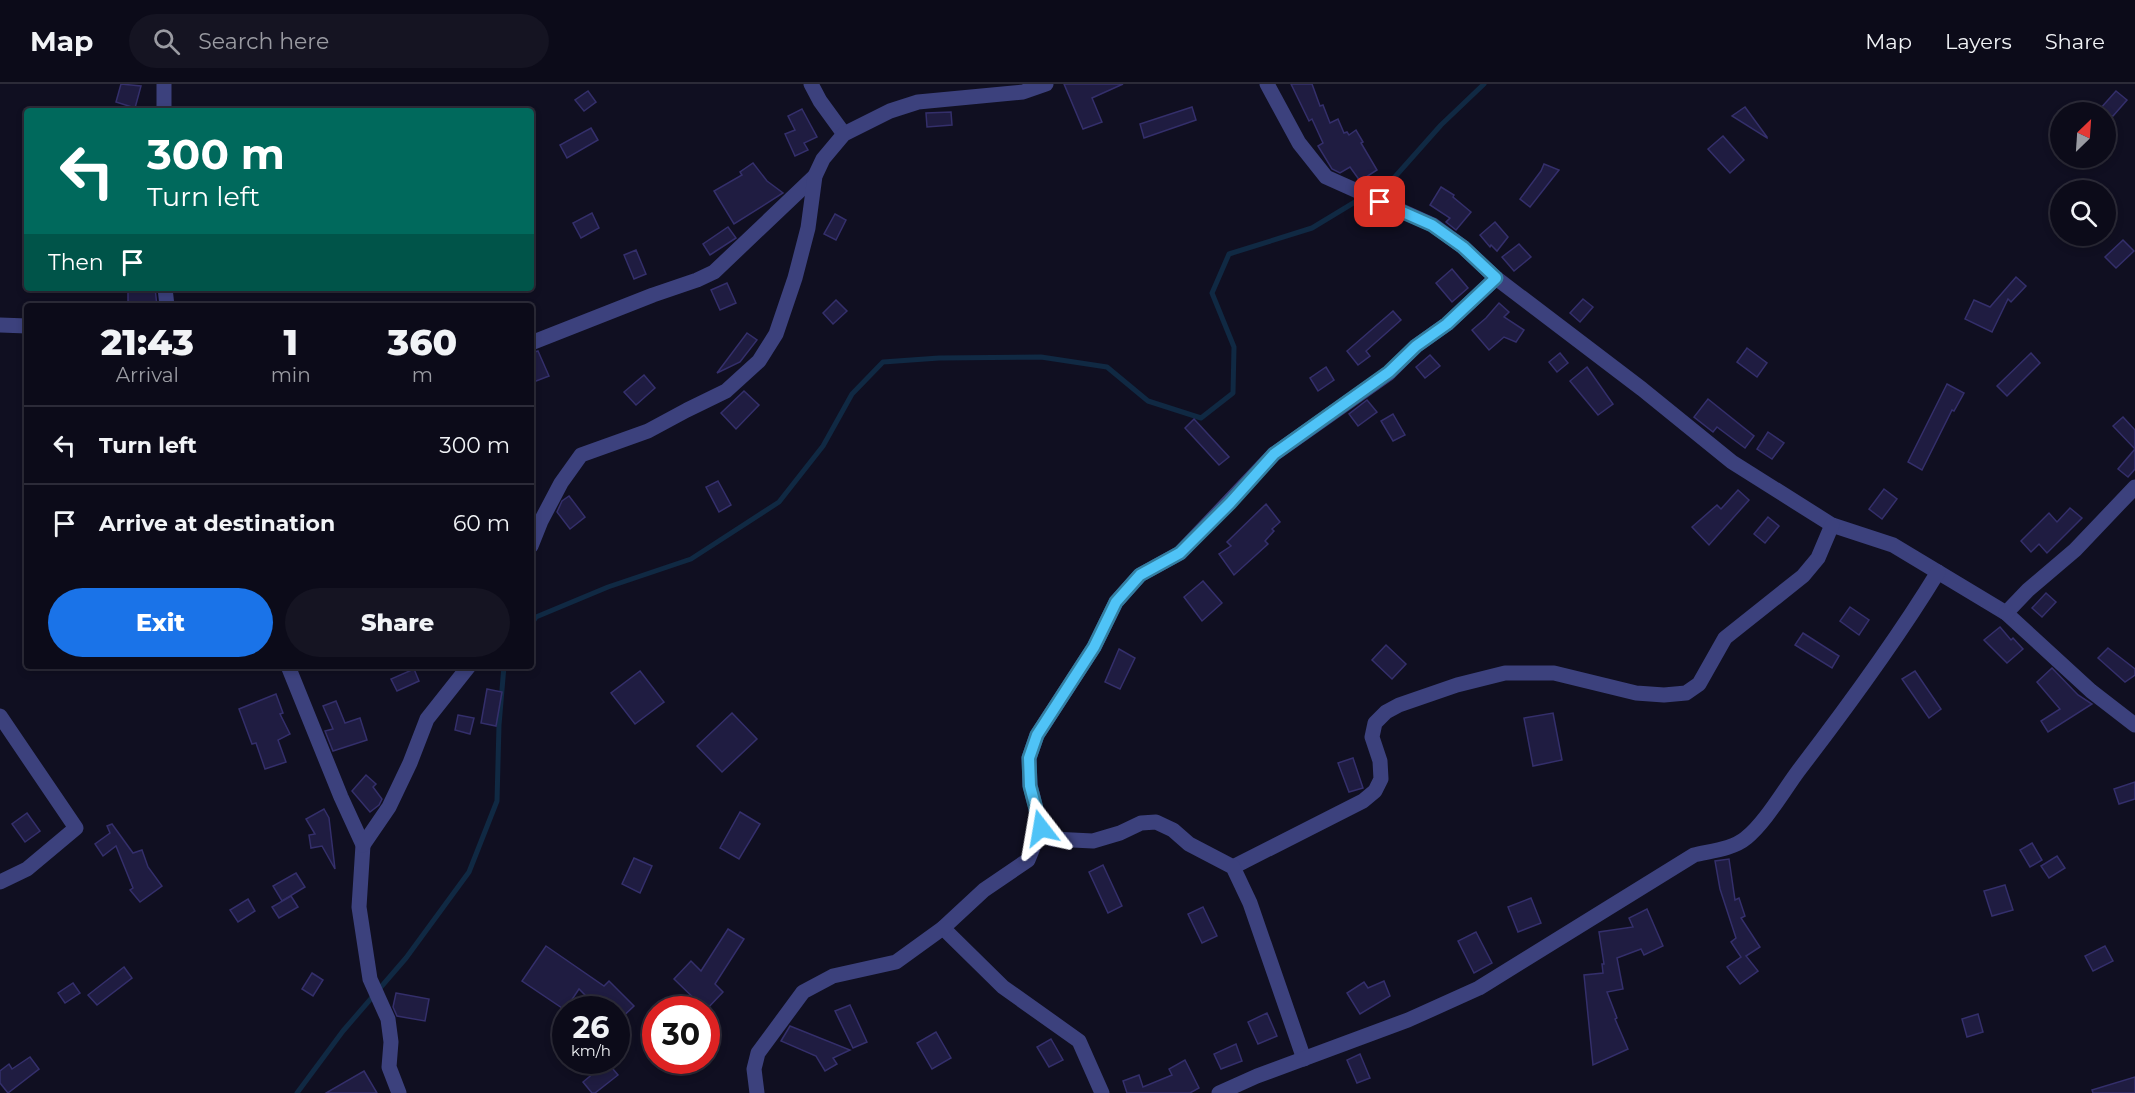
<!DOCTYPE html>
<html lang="en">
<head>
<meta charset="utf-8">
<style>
	body { margin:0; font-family:Montserrat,sans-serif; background:#151422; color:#f1f3f6; height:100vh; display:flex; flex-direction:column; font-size:22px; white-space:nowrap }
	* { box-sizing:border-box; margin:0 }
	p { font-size:20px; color:#9a9ba2 }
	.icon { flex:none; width:33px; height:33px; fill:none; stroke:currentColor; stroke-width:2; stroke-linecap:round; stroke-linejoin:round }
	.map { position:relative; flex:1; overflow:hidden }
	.details { position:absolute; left:24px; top:219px; width:510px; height:366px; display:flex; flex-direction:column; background:#0c0b19; border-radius:6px; box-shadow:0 3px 9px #0003,0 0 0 2px #2c2b38 }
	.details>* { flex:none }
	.guide { position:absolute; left:24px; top:24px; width:510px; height:183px; border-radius:6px; box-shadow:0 3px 9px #0003,0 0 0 2px #2c2b38; background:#00695c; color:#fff; overflow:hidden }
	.needle { width:39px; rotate:25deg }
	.fabs { position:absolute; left:2050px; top:18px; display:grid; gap:12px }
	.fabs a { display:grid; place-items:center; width:66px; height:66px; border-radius:50%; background:#0c0b19; box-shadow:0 3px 9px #0003,0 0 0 2px #2c2b38; font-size:30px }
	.speed { position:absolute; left:552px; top:912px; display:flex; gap:12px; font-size:30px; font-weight:700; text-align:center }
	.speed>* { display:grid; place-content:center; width:78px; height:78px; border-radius:50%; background:#0c0b19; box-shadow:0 3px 9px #0003,0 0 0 2px #2c2b38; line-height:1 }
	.speed small { font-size:15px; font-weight:400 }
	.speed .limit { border:9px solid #d22; background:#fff; color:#111 }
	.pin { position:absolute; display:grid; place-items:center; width:51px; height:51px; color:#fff; margin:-26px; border-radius:12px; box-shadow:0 3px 9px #0006 }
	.me { position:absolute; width:66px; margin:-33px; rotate:346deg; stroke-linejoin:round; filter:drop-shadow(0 0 4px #0008) }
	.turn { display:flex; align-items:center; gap:21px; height:126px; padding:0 24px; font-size:27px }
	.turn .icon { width:78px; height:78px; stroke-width:2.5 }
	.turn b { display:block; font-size:42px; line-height:51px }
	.then { display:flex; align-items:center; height:57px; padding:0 24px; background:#0003; gap:12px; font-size:22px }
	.eta { display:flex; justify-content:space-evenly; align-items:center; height:102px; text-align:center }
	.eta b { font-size:36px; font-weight:800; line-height:42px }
	.button { display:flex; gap:12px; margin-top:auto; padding:12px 24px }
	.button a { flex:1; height:69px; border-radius:36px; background:#1a73e8; color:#fff; font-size:24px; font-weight:800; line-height:69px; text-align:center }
	.button a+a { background:#151422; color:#f1f3f6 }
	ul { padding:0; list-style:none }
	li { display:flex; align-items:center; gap:18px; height:78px; padding:0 24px; border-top:2px solid #2c2b38 }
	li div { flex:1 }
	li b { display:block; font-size:22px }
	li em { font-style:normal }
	header { display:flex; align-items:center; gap:36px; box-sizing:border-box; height:84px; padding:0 30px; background:#0c0b19; border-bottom:2px solid #2c2b38 }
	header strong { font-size:28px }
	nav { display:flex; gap:33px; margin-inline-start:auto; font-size:21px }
	.search { width:420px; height:54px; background:#151422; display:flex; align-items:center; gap:15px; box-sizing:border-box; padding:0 21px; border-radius:33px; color:#9a9ba2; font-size:22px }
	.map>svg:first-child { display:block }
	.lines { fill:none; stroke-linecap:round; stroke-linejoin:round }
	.stream { stroke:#102943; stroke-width:5 }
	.building { fill:#1f1c41; stroke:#342f6b; stroke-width:1.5 }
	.minor { stroke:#3c417d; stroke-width:15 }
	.route-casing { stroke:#337fa1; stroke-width:15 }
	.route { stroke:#4fc3f7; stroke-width:10 }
</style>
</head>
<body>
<header>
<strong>Map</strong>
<div class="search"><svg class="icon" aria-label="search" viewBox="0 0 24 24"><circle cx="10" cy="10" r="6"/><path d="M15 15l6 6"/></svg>Search here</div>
<nav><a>Map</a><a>Layers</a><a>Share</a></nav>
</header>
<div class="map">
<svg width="2135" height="1009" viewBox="0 0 2135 1009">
	<rect width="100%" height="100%" fill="#100f21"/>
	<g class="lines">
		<g class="stream">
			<path d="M 531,541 L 536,533 L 608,503 L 691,475 L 779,418 L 823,362 L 852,310 L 883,278 L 939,274 L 1041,273 L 1107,283 L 1148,317 L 1201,334 L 1233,309 L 1234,263 L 1212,209 L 1229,170 L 1312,144 L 1393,95 L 1441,41 L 1484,0"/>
			<path d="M 297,1009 L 343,947 L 406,874 L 469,788 L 497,717 L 499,641 L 504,582"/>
		</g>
	</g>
	<g class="building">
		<path d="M 121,0 L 141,2 L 135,24 L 116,18 Z"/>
		<path d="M 1064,0 L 1123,0 L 1092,14 L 1102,38 L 1083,45 Z"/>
		<path d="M 1291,0 L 1312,0 L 1320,22 L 1323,21 L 1330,39 L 1338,35 L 1344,49 L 1347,48 L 1349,51 L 1356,46 L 1363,58 L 1361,59 L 1377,86 L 1360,97 L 1350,83 L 1340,89 L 1332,85 L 1318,62 L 1323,59 L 1312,35 L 1309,37 Z"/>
		<path d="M 588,7 L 596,18 L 584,27 L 575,16 Z"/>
		<path d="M 2116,7 L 2127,16 L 2113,32 L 2108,32 L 2100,25 Z"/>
		<path d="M 1192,23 L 1196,36 L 1144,54 L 1140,40 Z"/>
		<path d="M 1745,23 L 1767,53 L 1767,54 L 1732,32 Z"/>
		<path d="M 802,25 L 817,53 L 804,59 L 808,66 L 795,72 L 785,50 L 795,46 L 788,32 Z"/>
		<path d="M 951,28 L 952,41 L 927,43 L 926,29 Z"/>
		<path d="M 591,44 L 598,56 L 567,74 L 560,61 Z"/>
		<path d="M 1723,52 L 1744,76 L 1730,89 L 1708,65 Z"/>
		<path d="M 753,79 L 767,97 L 783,109 L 734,140 L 714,107 L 742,91 L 740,88 Z"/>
		<path d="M 1544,80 L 1559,86 L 1530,123 L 1520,115 L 1541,87 Z"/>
		<path d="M 1441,103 L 1454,111 L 1453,113 L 1471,128 L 1456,146 L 1446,138 L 1450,134 L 1430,121 Z"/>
		<path d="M 592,129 L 599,144 L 581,154 L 573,139 Z"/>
		<path d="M 835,130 L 846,136 L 836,156 L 824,150 Z"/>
		<path d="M 1495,138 L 1508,153 L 1497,167 L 1491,161 L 1490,163 L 1480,151 Z"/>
		<path d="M 728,143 L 736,154 L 710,171 L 703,160 Z"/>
		<path d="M 2123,156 L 2134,167 L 2116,184 L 2105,173 Z"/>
		<path d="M 1519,160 L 1531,173 L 1514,187 L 1502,173 Z"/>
		<path d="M 636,166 L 646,190 L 634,195 L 624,171 Z"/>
		<path d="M 1452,185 L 1468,204 L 1452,218 L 1436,199 Z"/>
		<path d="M 2016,193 L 2026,202 L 2011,218 L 2008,215 L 1992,248 L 1965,235 L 1974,216 L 1990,223 Z"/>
		<path d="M 727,199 L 736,219 L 720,226 L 711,206 Z"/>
		<path d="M 128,204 L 155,204 L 157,222 L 128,222 Z"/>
		<path d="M 1583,215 L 1593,223 L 1580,238 L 1570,229 Z"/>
		<path d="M 836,216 L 847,227 L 833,240 L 823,229 Z"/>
		<path d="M 1499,219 L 1509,228 L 1504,233 L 1524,246 L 1516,258 L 1504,253 L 1489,266 L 1472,246 L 1486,234 Z"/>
		<path d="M 1393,227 L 1401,236 L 1366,267 L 1370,272 L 1358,281 L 1347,267 Z"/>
		<path d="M 747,249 L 757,256 L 740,278 L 717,289 Z"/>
		<path d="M 1747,264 L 1767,279 L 1757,293 L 1737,278 Z"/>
		<path d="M 538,267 L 549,292 L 531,299 L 531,269 Z"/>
		<path d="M 1560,269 L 1568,279 L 1557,288 L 1549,278 Z"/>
		<path d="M 2031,269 L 2040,279 L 2007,312 L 1997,302 Z"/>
		<path d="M 1430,271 L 1440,282 L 1425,294 L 1416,283 Z"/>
		<path d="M 1326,283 L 1334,296 L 1318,307 L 1310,294 Z"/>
		<path d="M 1587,283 L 1613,320 L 1598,331 L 1570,297 Z"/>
		<path d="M 644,291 L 655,304 L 636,321 L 624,308 Z"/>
		<path d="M 1947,300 L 1964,309 L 1954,327 L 1952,326 L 1922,386 L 1908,378 Z"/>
		<path d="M 744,307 L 759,321 L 736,345 L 721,329 Z"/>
		<path d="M 1708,315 L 1754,352 L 1745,364 L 1717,343 L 1713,348 L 1694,333 Z"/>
		<path d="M 1367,316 L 1377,328 L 1358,342 L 1349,330 Z"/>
		<path d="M 1393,330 L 1405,351 L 1393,357 L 1381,337 Z"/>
		<path d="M 2123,333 L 2135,346 L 2135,365 L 2113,342 Z"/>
		<path d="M 1194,335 L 1229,373 L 1219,381 L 1185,344 Z"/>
		<path d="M 1768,348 L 1784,359 L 1772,375 L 1757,365 Z"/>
		<path d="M 2135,365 L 2135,385 L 2128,393 L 2118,385 Z"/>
		<path d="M 718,397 L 731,421 L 719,428 L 706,403 Z"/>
		<path d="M 1884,405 L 1897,415 L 1882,435 L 1869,425 Z"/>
		<path d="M 1738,406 L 1749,416 L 1709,461 L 1692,443 L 1717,421 L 1721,425 Z"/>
		<path d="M 569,412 L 585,433 L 570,445 L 557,428 L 562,417 Z"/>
		<path d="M 1266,420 L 1280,438 L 1272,445 L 1274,447 L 1265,457 L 1268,460 L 1234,491 L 1219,470 L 1231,462 L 1227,458 Z"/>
		<path d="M 2070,424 L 2082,434 L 2047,469 L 2039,460 L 2031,468 L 2021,457 L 2049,429 L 2057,438 Z"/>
		<path d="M 1768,433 L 1779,442 L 1765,459 L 1754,450 Z"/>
		<path d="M 1203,497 L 1222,519 L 1202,537 L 1184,513 Z"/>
		<path d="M 2046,509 L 2056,518 L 2042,533 L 2032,524 Z"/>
		<path d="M 1850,523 L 1869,536 L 1859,551 L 1840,537 Z"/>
		<path d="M 2000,543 L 2011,556 L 2013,554 L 2023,565 L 2007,579 L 1984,556 Z"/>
		<path d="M 1803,549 L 1839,572 L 1832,584 L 1795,561 Z"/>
		<path d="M 1386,561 L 1406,580 L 1392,595 L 1372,576 Z"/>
		<path d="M 2108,564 L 2135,585 L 2135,591 L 2125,598 L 2098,574 Z"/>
		<path d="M 1119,565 L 1135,574 L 1120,605 L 1105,598 Z"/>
		<path d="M 2052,584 L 2078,611 L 2092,620 L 2048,648 L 2041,637 L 2060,625 L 2037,598 Z"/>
		<path d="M 414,585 L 419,597 L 397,607 L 391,595 Z"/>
		<path d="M 640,587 L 664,618 L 635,640 L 611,609 Z"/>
		<path d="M 1915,587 L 1941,625 L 1929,634 L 1902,595 Z"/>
		<path d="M 487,605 L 502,608 L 496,642 L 481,639 Z"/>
		<path d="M 276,610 L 283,629 L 280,630 L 290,650 L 278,656 L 286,678 L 265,685 L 256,659 L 252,660 L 239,625 Z"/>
		<path d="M 336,617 L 345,639 L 360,634 L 367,656 L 333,667 L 325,647 L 333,645 L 323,622 Z"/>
		<path d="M 732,629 L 757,655 L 722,688 L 697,662 Z"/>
		<path d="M 1553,629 L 1562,676 L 1533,682 L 1524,634 Z"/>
		<path d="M 458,631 L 474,634 L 470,650 L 455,646 Z"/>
		<path d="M 1353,674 L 1363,704 L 1349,708 L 1338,679 Z"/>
		<path d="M 366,691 L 376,700 L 373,703 L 382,715 L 379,721 L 370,728 L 352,707 Z"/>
		<path d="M 2135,698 L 2135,715 L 2119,720 L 2114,705 Z"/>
		<path d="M 324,725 L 329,734 L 335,785 L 322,762 L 311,764 L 309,751 L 315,750 L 306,735 Z"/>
		<path d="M 740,728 L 760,740 L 739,775 L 720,764 Z"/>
		<path d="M 27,729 L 40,747 L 25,758 L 12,740 Z"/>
		<path d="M 112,740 L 133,769 L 142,766 L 148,783 L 162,802 L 140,818 L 130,806 L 133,804 L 116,762 L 103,772 L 95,760 L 110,749 L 107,742 Z"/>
		<path d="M 2032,759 L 2042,776 L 2030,783 L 2020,766 Z"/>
		<path d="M 2057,772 L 2065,784 L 2049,794 L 2041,782 Z"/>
		<path d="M 634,774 L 652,782 L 640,809 L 622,800 Z"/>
		<path d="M 1729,775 L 1735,816 L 1739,814 L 1745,832 L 1741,834 L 1760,863 L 1746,872 L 1758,887 L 1740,900 L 1727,883 L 1741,873 L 1731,858 L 1736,854 L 1720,805 L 1715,777 Z"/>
		<path d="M 1103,781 L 1122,822 L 1108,829 L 1089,788 Z"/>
		<path d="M 296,789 L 305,803 L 282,817 L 273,802 Z"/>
		<path d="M 2005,801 L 2013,826 L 1992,832 L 1984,807 Z"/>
		<path d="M 291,812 L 298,823 L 279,834 L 272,823 Z"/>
		<path d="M 1531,814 L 1541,839 L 1518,848 L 1508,823 Z"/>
		<path d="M 248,815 L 255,827 L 238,838 L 230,826 Z"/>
		<path d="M 1203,823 L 1217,852 L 1202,859 L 1188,830 Z"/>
		<path d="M 1647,825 L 1663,862 L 1644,871 L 1641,865 L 1617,874 L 1623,905 L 1607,908 L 1617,934 L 1615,935 L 1628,965 L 1593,981 L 1584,891 L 1603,889 L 1602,880 L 1604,880 L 1599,848 L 1633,843 L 1629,834 Z"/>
		<path d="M 728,845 L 744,855 L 715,900 L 723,908 L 706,926 L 674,895 L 691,877 L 701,887 Z"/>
		<path d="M 1476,848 L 1492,879 L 1474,889 L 1458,857 Z"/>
		<path d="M 546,862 L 604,902 L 609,897 L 634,922 L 616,939 L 616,926 L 600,926 L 579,905 L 565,926 L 522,897 Z"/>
		<path d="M 2105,862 L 2113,877 L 2093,887 L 2085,872 Z"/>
		<path d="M 124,883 L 132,894 L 97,921 L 88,911 Z"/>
		<path d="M 312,889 L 323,896 L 313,912 L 302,905 Z"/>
		<path d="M 1384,897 L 1390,912 L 1360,930 L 1347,909 L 1364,898 L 1368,904 Z"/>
		<path d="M 73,899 L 80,909 L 65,919 L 58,909 Z"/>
		<path d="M 396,909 L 429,915 L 425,937 L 397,932 L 393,923 Z"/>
		<path d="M 850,921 L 867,958 L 853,964 L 835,927 Z"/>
		<path d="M 1267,929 L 1277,952 L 1258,960 L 1248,938 Z"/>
		<path d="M 1978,930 L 1983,948 L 1967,953 L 1962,935 Z"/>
		<path d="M 790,942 L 850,966 L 833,974 L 837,980 L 825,987 L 816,972 L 781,957 Z"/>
		<path d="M 936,948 L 951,974 L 932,985 L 917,959 Z"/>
		<path d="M 1051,955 L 1063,976 L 1049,983 L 1037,963 Z"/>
		<path d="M 1236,960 L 1242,977 L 1221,985 L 1214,970 Z"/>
		<path d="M 1360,970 L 1370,994 L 1357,999 L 1347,976 Z"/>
		<path d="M 30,973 L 39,985 L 8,1009 L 0,999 L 0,987 L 9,980 L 12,985 Z"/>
		<path d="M 1185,976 L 1199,1004 L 1190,1009 L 1127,1009 L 1123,997 L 1139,991 L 1143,1003 L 1172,991 L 1169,985 Z"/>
		<path d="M 607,978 L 618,991 L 595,1009 L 592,1009 L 583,998 Z"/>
		<path d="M 364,987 L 377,1009 L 326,1009 Z"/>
		<path d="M 2135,993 L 2135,1009 L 2093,1009 L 2092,1006 Z"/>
	</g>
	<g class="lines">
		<g class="minor">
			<path d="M 164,0 L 164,27"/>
			<path d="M 811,0 L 820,17 L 844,50"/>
			<path d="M 1267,0 L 1299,59 L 1326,93 L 1433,141 L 1463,163 L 1496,194 L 1642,305 L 1732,378 L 1832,441 L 1893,461 L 2006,529 L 2091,607 L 2135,641"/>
			<path d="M 165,204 L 167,222"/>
			<path d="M 0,241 L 27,242"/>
			<path d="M 531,259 L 653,211 L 697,196 L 714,188 L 815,92"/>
			<path d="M 531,462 L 541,437 L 561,399 L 581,371 L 648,347 L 687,326 L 726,307 L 759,277 L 776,250 L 795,194 L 808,144 L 815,92 L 823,75 L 844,50 L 890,27 L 918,18 L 1023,8 L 1046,0"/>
			<path d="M 2006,529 L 2028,506 L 2075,466 L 2135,403"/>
			<path d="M 288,582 L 341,713 L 363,761 L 359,823 L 370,895 L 388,935 L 391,958 L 389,983 L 399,1009"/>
			<path d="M 0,632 L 76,744 L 27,785 L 0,798"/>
			<path d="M 363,761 L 389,723 L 410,679 L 427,635 L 469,582"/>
			<path d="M 1233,783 L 1363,717 L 1375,707 L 1381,695 L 1380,677 L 1372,653 L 1375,639 L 1386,628 L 1399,621 L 1457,601 L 1505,589 L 1554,589 L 1636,609 L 1664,611 L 1686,609 L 1699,600 L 1725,554 L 1803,492 L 1818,474 L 1832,441"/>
			<path d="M 943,844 L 1003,903 L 1079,957 L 1102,1009"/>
			<path d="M 1304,975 L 1250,819 L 1233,783 L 1189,760 L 1173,746 L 1156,738 L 1141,739 L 1120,749 L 1093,757 L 1052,755 L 1041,744 L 1030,701 L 1029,674 L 1037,651 L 1094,563 L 1116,518 L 1140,491 L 1180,469 L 1274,370 L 1389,289 L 1416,262 L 1447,240 L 1496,194"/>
			<path d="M 757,1009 L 754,985 L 758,969 L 803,908 L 833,892 L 896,878 L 943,844 L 984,806 L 1028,776 L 1041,744"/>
			<path d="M 1219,1009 L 1257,992 L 1408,936 L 1479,904 L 1694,771 C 1710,767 1733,765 1746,754 C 1765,739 1784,706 1799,686 C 1848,622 1896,557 1938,488"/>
		</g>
	</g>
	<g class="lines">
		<defs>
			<path id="route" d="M 1041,744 L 1030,702 L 1029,674 L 1037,651 L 1094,563 L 1116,518 L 1140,491 L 1180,469 L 1230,419 L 1274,370 L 1389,288 L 1416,262 L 1447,240 L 1496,194 L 1463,163 L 1432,141 L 1380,118"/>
		</defs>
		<use href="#route" class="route-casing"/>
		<use href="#route" class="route"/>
	</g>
</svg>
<div class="fabs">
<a><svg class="needle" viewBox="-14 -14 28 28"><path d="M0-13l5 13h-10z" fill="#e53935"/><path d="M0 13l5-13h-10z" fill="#9a9ba2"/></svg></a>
<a><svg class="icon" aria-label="search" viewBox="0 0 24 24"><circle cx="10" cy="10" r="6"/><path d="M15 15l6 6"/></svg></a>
</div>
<div class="speed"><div>26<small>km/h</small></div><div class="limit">30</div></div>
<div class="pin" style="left:1380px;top:118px;background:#d93025"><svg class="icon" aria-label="arrive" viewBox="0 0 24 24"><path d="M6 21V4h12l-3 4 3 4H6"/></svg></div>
<svg class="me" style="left:1041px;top:744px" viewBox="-20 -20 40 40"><path d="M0-17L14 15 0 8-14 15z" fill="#4fc3f7" stroke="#fff" stroke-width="4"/></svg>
<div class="guide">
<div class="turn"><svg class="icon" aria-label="left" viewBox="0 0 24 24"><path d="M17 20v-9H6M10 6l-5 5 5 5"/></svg><div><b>300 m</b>Turn left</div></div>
<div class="then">Then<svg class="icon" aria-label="arrive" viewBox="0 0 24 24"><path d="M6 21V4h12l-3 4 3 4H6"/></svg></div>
</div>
<section class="details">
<div class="eta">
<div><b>21:43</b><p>Arrival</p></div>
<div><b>1</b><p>min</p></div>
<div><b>360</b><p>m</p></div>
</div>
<ul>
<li><svg class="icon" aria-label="left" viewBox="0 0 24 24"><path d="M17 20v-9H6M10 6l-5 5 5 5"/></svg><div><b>Turn left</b></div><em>300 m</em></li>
<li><svg class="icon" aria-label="arrive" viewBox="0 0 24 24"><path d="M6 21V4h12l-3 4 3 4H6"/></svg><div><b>Arrive at destination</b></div><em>60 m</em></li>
</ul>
<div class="button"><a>Exit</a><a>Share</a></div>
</section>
</div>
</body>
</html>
